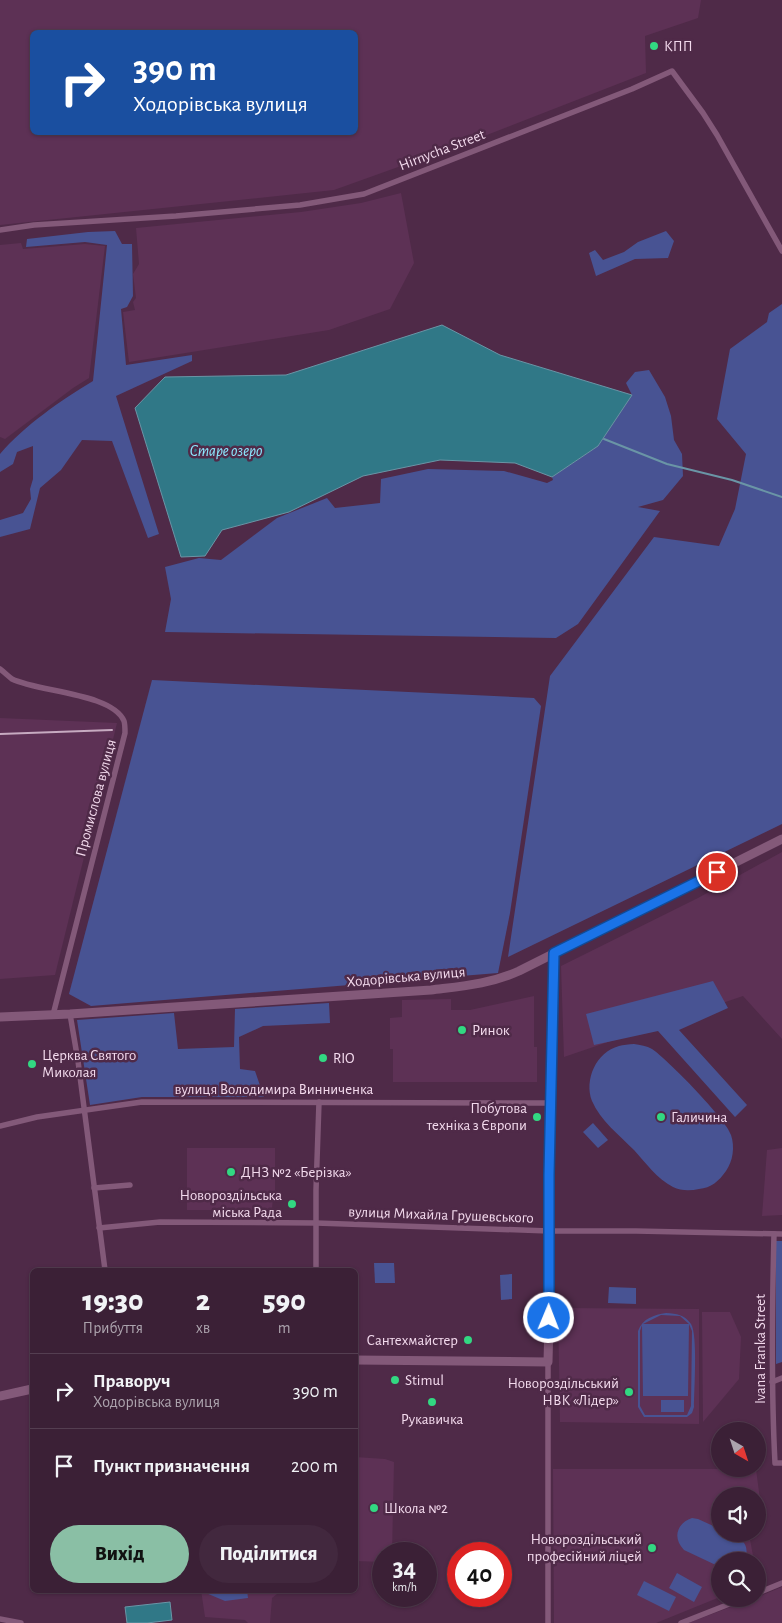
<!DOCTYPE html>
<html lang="uk">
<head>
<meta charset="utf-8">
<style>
	body { margin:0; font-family:"Alegreya Sans",sans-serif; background:#42283e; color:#f1f3f6; height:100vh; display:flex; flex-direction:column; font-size:19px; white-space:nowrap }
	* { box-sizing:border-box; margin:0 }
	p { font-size:16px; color:#aca3ad }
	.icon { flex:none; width:28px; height:28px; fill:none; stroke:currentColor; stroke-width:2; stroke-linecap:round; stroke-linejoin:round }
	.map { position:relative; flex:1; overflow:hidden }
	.details { position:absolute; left:30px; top:1268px; width:328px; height:325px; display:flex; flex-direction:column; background:#3b2036; border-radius:8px; box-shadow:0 1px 4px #0004,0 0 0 1px #543e51 }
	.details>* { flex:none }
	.hud { position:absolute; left:30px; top:30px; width:328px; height:105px; border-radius:8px; box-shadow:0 1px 4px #0004,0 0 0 1px #543e51; background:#1a4fa0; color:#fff; overflow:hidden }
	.needle { width:32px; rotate:141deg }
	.tools { position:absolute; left:711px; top:1422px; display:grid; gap:10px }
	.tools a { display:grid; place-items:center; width:55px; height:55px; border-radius:50%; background:#3b2036; box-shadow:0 1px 4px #0004,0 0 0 1px #543e51; font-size:25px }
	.speed { position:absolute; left:372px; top:1542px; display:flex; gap:10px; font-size:25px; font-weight:700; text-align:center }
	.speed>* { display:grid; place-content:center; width:65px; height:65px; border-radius:50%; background:#3b2036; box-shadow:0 1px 4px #0004,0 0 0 1px #543e51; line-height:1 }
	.speed small { font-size:12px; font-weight:400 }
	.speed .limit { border:8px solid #d22; background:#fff; color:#111 }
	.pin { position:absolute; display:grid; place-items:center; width:42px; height:42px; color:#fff; margin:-21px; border:2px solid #fff; border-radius:50%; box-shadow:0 1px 5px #0007 }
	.me { position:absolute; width:55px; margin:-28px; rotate:1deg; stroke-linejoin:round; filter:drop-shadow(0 0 4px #0008) }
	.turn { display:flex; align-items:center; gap:18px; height:105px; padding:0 20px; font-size:22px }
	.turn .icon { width:65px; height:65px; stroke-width:2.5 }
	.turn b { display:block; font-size:35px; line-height:42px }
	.eta { display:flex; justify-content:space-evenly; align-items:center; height:85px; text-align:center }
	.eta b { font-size:30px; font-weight:800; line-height:35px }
	.button { display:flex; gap:10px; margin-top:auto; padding:10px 20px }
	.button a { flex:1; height:58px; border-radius:30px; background:#8abfa5; color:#111; font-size:20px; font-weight:800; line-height:58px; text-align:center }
	.button a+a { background:#42283e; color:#f1f3f6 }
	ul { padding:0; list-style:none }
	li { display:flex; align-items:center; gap:15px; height:75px; padding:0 20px; border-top:1px solid #543e51 }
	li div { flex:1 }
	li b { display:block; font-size:19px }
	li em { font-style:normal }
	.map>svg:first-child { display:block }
	.built { fill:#5d3155; fill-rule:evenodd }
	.green { fill:#485393; fill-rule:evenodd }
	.water { fill:#307887; stroke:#6a95a6 }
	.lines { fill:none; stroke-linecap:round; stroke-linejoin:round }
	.stream { stroke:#6a95a6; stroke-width:2 }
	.street { stroke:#835979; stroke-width:5.5 }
	.secondary { stroke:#835979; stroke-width:9 }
	.rail { stroke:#c7abc1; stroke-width:2 }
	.route-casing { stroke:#114b97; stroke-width:12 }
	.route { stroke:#1a73e8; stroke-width:9 }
	.poi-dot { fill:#32d882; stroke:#4f2a48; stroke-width:2 }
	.labels { text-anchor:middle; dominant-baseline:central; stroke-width:5; stroke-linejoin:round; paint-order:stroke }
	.poi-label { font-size:15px; fill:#f3daed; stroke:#4f2a48; text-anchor:start }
	.street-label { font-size:15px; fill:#f3daed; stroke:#4f2a48 }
	.water-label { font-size:16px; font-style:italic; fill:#8ce8fe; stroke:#4f2a48 }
</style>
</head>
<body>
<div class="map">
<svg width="782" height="1623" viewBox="0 0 782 1623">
	<rect width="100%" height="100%" fill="#4f2a48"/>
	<g class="built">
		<path d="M 0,0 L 701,0 L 698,18 L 645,36 L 646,73 L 479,138 L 334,190 L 0,225 ZM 32,32 L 355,32 L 355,132 L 32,132 Z"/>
		<path d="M 401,193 L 414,263 L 390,309 L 329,330 L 129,362 L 123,312 L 135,310 L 133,302 L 136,298 L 133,274 L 139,264 L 136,228 L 301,212 L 361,203 Z"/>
		<path d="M 21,243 L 23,249 L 85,244 L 105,246 L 89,378 L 73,388 L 5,439 L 0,437 L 0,245 Z"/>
		<path d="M 0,718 L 117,723 L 55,975 L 0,979 Z"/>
		<path d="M 782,852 L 782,1039 L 743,996 L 564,1057 L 561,966 L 698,898 Z"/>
		<path d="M 534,996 L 534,1047 L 537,1047 L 537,1082 L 393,1082 L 393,1049 L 390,1049 L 390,1018 L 402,1017 L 402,1000 L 451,999 L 451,1010 L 470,1010 Z"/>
		<path d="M 187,1148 L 275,1148 L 275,1195 L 273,1195 L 272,1210 L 187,1210 Z"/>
		<path d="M 782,1148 L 782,1215 L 762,1216 L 767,1150 Z"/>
		<path d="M 558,1308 L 699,1309 L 699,1424 L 560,1422 Z"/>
		<path d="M 702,1312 L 730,1312 L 741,1337 L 739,1379 L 703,1422 Z"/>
		<path d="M 355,1457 L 385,1459 L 394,1462 L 392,1554 L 384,1554 L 384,1562 L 355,1561 Z"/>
		<path d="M 553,1469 L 756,1469 L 763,1523 L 758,1524 L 758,1496 L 720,1496 L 720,1534 L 749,1534 L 754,1561 L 720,1561 L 720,1597 L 656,1623 L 554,1623 Z"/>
		<path d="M 782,1587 L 782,1623 L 688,1623 L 752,1599 L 758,1599 L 758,1597 Z"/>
		<path d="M 201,1590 L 282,1590 L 272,1598 L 270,1623 L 248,1623 L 245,1620 L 205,1617 Z"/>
	</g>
	<g class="green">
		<path d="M 115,231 L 122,244 L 132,244 L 133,296 L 127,307 L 121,309 L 126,365 L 192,355 L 192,361 L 116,396 L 159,534 L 148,538 L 112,441 L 82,440 L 61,470 L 40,488 L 30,529 L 0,537 L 0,520 L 23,513 L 31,499 L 30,489 L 33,479 L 33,446 L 17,452 L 13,464 L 0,472 L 0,454 C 24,426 61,400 93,381 L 107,245 L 85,242 L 26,247 L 27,239 L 88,232 Z"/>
		<path d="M 666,231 L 674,241 L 668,258 L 635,259 L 596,276 L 589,253 L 595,250 L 603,260 L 624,252 L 638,242 Z"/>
		<path d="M 782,304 L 782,824 L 508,957 L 550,676 L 654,537 L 719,546 L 735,509 L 746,454 L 717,419 L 730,349 L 767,322 L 769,313 Z"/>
		<path d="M 649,370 L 665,397 L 671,416 L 674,440 L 682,454 L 683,476 L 663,500 L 638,507 L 660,511 L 578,624 L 556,638 L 165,632 L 171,599 L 165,567 L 199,558 L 221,560 L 277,518 L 327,498 L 335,508 L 380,503 L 381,479 L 428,469 L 504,471 L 547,483 L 553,480 L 552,477 L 598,446 L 632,395 L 626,383 L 635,372 Z"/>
		<path d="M 152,680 L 534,698 L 541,706 L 510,913 L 498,973 L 91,1006 L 69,994 Z"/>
		<path d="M 713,981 L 728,1008 L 679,1030 L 747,1105 L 735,1117 L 658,1031 L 594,1045 L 586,1014 Z"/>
		<path d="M 329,1003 L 330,1023 L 263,1026 L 239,1037 L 240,1069 L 255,1071 L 264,1097 L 142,1097 L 90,1105 L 77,1020 L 174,1013 L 178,1049 L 234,1047 L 235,1009 Z"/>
		<path d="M 634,1044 C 640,1045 647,1046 652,1049 C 666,1058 727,1120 731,1135 C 735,1147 733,1161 726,1171 C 719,1181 711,1188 699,1189 C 690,1191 681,1191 673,1187 C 657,1179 645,1162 634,1150 C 620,1136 600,1120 592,1101 C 584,1080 596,1052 619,1046 C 623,1045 629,1044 634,1044 Z"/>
		<path d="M 593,1123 L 608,1140 L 598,1148 L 583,1132 Z"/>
		<path d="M 776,1241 L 782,1241 L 782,1362 L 776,1364 Z"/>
		<path d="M 374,1263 L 394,1263 L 395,1283 L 375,1283 Z"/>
		<path d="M 512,1274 L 512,1299 L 501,1300 L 500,1275 Z"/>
		<path d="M 609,1287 L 636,1288 L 636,1304 L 608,1303 Z"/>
		<path d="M 666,1313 C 677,1314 684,1314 691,1324 C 698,1335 694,1391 694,1407 L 692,1413 L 687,1417 L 644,1417 L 638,1407 L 638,1331 C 643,1318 654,1315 666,1313 ZM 661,1315 L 680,1316 L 689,1324 L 643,1324 ZM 689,1324 L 692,1331 L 691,1406 L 687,1415 L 645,1415 L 640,1406 L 640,1331 L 642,1325 L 643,1396 L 688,1396 Z"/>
		<rect x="661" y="1400" width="23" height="12"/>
		<path d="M 692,1518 L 698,1519 L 720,1529 L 720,1534 C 737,1534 753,1542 744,1561 L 720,1561 L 720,1567 L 684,1550 C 672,1538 677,1523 692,1518 Z"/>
		<path d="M 677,1573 L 702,1587 L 694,1602 L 669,1588 Z"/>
		<path d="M 644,1581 L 676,1597 L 669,1611 L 637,1595 Z"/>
		<path d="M 206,1590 L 247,1590 L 248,1598 L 225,1601 L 206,1593 Z"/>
	</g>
	<g class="water">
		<path d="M 442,325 L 500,355 L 632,395 L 598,446 L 552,477 L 515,463 L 440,460 L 363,476 L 289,512 L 222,530 L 205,556 L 181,557 L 135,408 L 165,377 L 286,375 Z"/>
		<path d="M 170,1602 L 172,1620 L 147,1623 L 127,1623 L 125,1607 Z"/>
	</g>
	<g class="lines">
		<path class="stream" d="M 604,439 L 667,464 L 732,480 L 782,497"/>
		<g class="street">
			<path d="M 0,230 L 34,225 L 176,216 L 300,205 L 364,194 L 632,89 L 672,71 L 703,113 L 717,135 L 782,251"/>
			<path d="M 0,669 C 4,672 8,676 12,679 C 38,692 112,693 124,721 C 125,724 125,729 125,733 L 53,1015"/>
			<path d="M 70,1014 L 78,1061 L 105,1270"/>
			<path d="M 0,1126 L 37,1117 L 142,1102 L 551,1103"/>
			<path d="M 94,1188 L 130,1185"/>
			<path d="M 99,1228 L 160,1222 L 316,1223 L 549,1231 L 636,1231 L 782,1234"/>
			<path d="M 774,1234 C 772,1311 771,1387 775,1463 L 782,1463"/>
			<path d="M 316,1270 L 316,1190 L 319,1102"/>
			<path d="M 772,1382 L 782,1378"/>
			<path d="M 758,1593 L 782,1583"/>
			<path d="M 0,1619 L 21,1623"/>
			<path d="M 548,1623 L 548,1362"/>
			<path d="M 681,1623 L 742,1599"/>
		</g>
		<g class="secondary">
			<path d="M 0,1017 L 70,1014 L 431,990 C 462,986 490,984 519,971 L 782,839"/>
			<path d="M 355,1360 L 548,1362 L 550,1281 L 549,1175 L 554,953"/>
			<path d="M 0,1396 L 32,1389"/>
		</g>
		<path class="rail" d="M 0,734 L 112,730"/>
	</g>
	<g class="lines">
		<defs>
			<path id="route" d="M 549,1318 L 549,1175 L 554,953 L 717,872"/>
		</defs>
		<use href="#route" class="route-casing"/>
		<use href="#route" class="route"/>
	</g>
	<g class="poi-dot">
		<circle cx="654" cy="46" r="5"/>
		<circle cx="462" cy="1030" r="5"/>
		<circle cx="323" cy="1058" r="5"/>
		<circle cx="32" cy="1064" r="5"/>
		<circle cx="537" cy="1117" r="5"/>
		<circle cx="661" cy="1117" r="5"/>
		<circle cx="231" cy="1172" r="5"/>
		<circle cx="292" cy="1204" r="5"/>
		<circle cx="468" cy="1340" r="5"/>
		<circle cx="395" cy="1380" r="5"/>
		<circle cx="629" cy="1392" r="5"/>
		<circle cx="432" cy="1402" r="5"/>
		<circle cx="374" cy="1508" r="5"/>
		<circle cx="652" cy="1548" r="5"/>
	</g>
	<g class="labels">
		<g class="poi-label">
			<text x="664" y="46">КПП</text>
			<text x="472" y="1030">Ринок</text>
			<text x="42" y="1055">Церква Святого<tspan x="42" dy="17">Миколая</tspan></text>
			<text x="333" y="1058">RIO</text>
			<text x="527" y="1108" text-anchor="end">Побутова<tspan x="527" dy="17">техніка з Європи</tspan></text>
			<text x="671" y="1117">Галичина</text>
			<text x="241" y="1172">ДНЗ №2 «Берізка»</text>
			<text x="282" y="1195" text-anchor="end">Новороздільська<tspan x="282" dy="17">міська Рада</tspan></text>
			<text x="458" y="1340" text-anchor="end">Сантехмайстер</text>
			<text x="405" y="1380">Stimul</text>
			<text x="619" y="1383" text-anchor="end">Новороздільський<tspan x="619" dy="17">НВК «Лідер»</tspan></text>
			<text x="432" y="1419" text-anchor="middle">Рукавичка</text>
			<text x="384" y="1508">Школа №2</text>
			<text x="642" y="1539" text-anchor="end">Новороздільський<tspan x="642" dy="17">професійний ліцей</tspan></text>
		</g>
		<g class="street-label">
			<text transform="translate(442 150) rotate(-21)">Hirnycha Street</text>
			<text transform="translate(96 798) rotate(-75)">Промислова вулиця</text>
			<text transform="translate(406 977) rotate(-5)">Ходорівська вулиця</text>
			<text x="274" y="1089">вулиця Володимира Винниченка</text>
			<text transform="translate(441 1215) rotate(2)">вулиця Михайла Грушевського</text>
			<text transform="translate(760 1349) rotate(-90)">Ivana Franka Street</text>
		</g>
		<g class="water-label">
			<text x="226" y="451">Старе озеро</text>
		</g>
	</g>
</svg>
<div class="tools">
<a><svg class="needle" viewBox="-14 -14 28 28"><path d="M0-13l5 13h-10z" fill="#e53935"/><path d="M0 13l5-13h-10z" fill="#aca3ad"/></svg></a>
<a><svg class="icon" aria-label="sound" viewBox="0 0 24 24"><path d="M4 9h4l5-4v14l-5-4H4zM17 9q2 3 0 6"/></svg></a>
<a><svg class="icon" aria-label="search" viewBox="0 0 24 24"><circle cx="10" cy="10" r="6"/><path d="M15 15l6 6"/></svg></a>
</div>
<div class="speed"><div>34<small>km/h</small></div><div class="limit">40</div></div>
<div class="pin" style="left:717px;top:872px;background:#d93025"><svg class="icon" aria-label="arrive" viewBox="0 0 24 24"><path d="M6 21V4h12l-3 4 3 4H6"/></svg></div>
<svg class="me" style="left:549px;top:1318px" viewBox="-20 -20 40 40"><circle r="17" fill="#1a73e8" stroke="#fff" stroke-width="3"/><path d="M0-11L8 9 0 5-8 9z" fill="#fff"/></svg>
<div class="hud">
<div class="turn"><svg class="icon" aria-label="right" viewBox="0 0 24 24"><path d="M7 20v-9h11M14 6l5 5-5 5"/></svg><div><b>390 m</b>Ходорівська вулиця</div></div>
</div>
<section class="details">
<div class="eta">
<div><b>19:30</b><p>Прибуття</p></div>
<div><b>2</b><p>хв</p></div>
<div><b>590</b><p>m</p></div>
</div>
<ul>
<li><svg class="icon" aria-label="right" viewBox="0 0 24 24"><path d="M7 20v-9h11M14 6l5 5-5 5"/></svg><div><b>Праворуч</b><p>Ходорівська вулиця</p></div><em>390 m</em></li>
<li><svg class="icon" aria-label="arrive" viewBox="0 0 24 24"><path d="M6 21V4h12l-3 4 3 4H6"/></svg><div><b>Пункт призначення</b></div><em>200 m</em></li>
</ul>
<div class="button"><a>Вихід</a><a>Поділитися</a></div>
</section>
</div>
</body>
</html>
